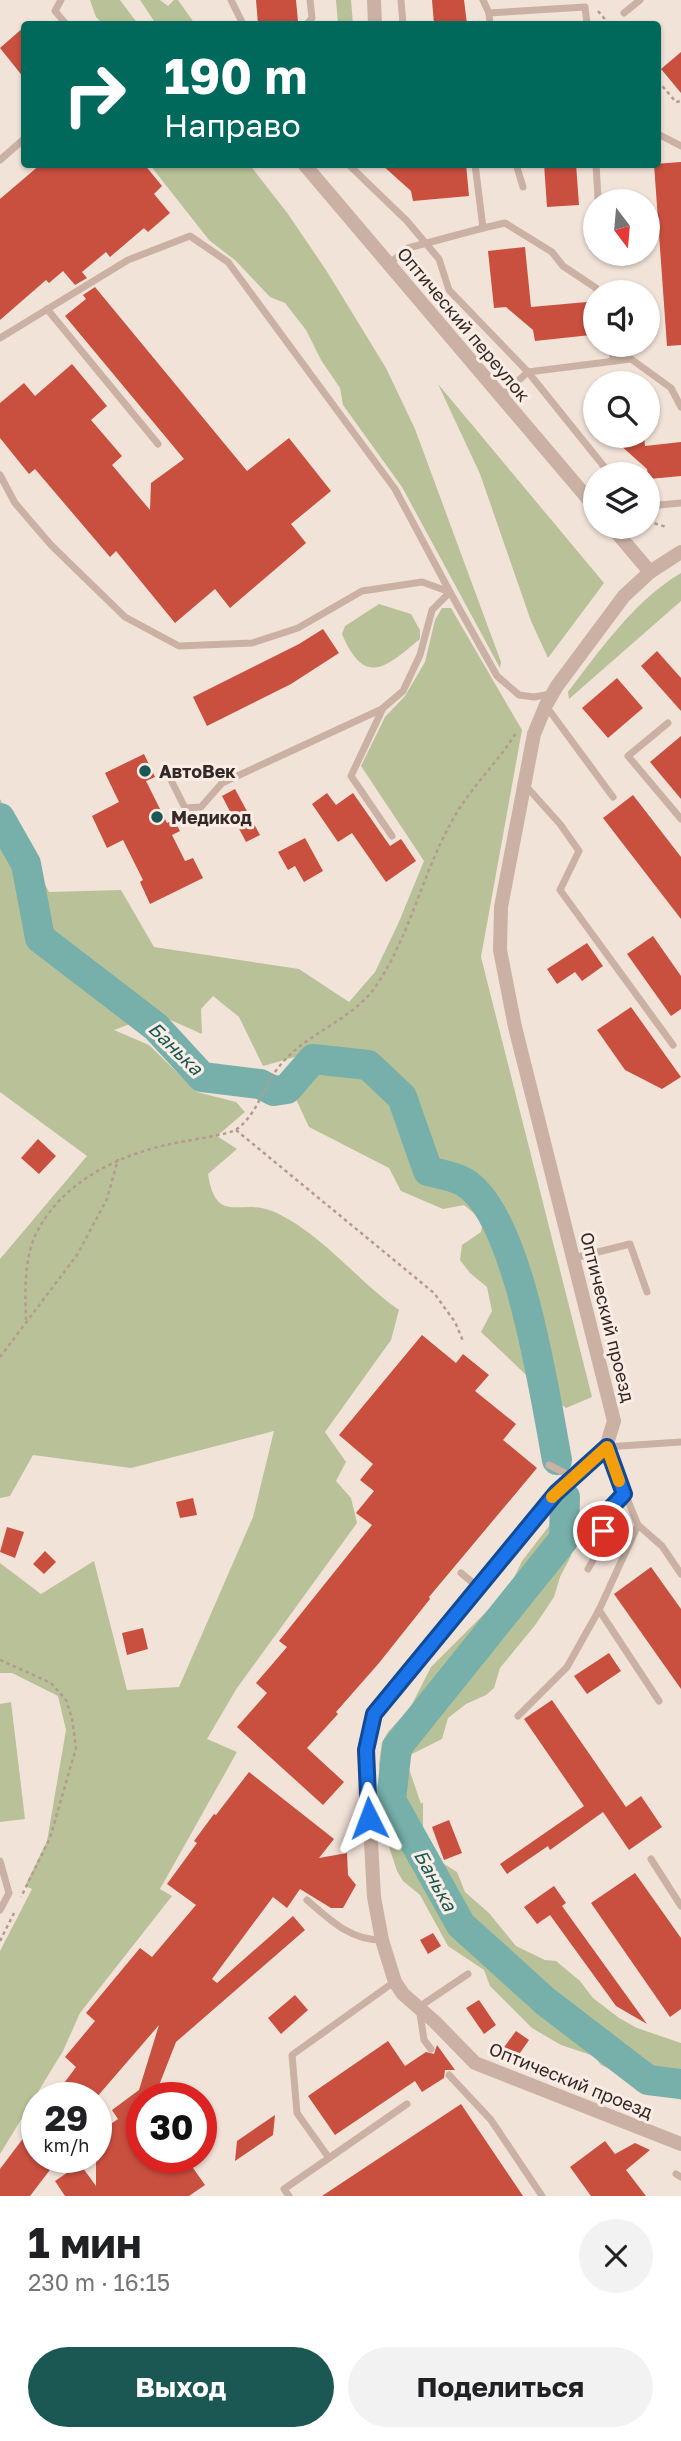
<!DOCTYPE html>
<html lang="ru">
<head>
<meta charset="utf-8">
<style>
	body { margin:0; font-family:"Golos Text",sans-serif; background:#f2f2f2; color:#202124; height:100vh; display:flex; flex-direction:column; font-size:26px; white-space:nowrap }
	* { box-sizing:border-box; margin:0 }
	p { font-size:23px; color:#757577 }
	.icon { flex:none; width:38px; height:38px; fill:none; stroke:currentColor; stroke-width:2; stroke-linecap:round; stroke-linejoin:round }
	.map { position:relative; height:2196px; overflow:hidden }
	.details { display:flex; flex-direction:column; background:#fff; flex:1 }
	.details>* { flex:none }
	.banner { position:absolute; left:21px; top:21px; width:640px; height:147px; border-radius:7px; box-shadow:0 2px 5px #0004; background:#00695c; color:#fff; overflow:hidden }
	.needle { width:46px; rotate:164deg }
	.tools { position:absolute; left:583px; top:189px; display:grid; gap:14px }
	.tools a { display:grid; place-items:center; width:77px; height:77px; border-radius:50%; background:#fff; box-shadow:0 2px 5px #0004; font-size:35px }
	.speed { position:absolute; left:21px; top:2082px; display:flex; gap:14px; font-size:35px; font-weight:700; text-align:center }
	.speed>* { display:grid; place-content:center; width:91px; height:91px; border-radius:50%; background:#fff; box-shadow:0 2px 5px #0004; line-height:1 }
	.speed small { font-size:18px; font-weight:400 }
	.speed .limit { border:10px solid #d22; background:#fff; color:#111 }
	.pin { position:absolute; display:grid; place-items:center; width:60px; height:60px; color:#fff; margin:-30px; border:4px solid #fff; border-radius:50%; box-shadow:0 2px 7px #0007 }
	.me { position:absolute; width:77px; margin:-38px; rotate:357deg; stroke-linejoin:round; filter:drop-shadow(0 0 5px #0008) }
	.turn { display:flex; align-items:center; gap:24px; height:147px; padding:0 28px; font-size:32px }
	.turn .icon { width:91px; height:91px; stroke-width:2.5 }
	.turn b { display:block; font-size:49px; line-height:60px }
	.round { display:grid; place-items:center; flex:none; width:74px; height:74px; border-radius:37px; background:#f2f2f2 }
	.overview { display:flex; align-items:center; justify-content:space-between; height:119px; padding:0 28px }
	h1 { font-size:42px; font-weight:700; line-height:52px }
	.button { display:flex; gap:14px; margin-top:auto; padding:14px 28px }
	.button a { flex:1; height:80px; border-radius:42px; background:#1b5854; color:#fff; font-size:28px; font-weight:700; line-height:80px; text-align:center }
	.button a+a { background:#f2f2f2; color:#202124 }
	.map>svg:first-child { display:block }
	.green { fill:#b9c198 }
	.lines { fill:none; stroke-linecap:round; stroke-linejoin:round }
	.river { stroke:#77b0ab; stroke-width:30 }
	.building { fill:#c94f3f }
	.path { stroke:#b69a8f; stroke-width:2.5; stroke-dasharray:3.5 3.5; stroke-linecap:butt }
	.lane { stroke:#cab1a4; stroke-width:7 }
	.street { stroke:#cab1a4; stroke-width:14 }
	.route-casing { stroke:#114b97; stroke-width:18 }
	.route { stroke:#1a73e8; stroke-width:12 }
	.slow { stroke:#f59e0b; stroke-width:12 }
	.poi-dot { fill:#1b5854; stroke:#faede5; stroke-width:2.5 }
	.labels { text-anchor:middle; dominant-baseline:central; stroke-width:6; stroke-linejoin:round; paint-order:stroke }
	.street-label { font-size:18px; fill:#352926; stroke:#faede5 }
	.poi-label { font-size:18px; font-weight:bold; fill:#352926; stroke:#faede5; text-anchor:start }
	.water-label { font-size:19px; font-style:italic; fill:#1b5854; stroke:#faede5 }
</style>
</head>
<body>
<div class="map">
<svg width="681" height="2196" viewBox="0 0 681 2196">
	<rect width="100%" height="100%" fill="#f2e3d9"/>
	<g class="green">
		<path d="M 90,0 L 120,0 L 138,24 L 103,24 L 96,17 Z"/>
		<path d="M 140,0 L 160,0 L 168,6 L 174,0 L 178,0 L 195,24 L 156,24 Z"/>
		<path d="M 336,0 L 351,0 L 353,24 L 338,24 Z"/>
		<path d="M 150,165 L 250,165 L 288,214 L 326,270 L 386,368 L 415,429 L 501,662 L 500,668 L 402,487 L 343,405 L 340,388 L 321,360 L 306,330 L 285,303 L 270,297 L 236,261 L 209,240 Z"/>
		<path d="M 438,384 L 604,583 L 548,658 L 531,621 L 480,474 Z"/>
		<path d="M 681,573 L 681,601 L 569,699 L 568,692 C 600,650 635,600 681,573 Z"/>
		<path d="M 379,604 L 411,614 L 420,630 L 420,639 C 386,667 365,688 342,634 L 345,626 Z"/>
		<path d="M 442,608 L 451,608 L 522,730 L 481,957 L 592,1397 L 566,1408 L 543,1391 L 481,1332 L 492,1311 L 487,1287 L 470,1273 L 460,1260 L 462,1245 L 481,1232 L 483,1221 L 464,1205 L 443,1209 L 401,1191 L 389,1168 L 309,1127 L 294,1095 L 313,1052 L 263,1066 L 239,1017 L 213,996 L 201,1009 L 202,1034 L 157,1014 L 114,1030 L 149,1045 L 197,1092 L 236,1102 L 245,1112 L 217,1136 L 237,1149 L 208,1174 C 216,1226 241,1198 272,1211 C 321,1232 356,1280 399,1310 L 391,1340 L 325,1432 L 346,1462 L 336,1481 L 351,1498 L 357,1523 L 237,1688 L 207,1739 L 237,1752 L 160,1889 L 172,1896 L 80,2013 L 63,2051 L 0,2154 L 0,1951 L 32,1889 L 25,1886 L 47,1841 L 66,1730 L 58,1696 L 12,1673 L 0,1673 L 0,1563 L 41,1594 L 94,1561 L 127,1690 L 179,1687 L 253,1517 L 274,1431 L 131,1468 L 33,1455 L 10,1496 L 0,1498 L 0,1259 L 87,1156 L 0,1092 L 0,799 L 49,892 L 121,890 L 154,947 L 299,969 L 349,1002 L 375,972 L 398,924 L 424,861 L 361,766 L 385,717 L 405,696 L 425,662 L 435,620 Z"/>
		<path d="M 565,1497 L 576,1535 L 571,1556 L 560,1577 L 554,1597 L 536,1624 L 500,1668 L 494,1688 L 486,1695 L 466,1704 L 448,1718 L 442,1739 L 412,1754 L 407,1763 L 421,1804 L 423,1802 L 423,1834 L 432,1853 L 439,1861 L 457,1872 L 465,1892 L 489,1913 L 516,1946 L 545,1960 L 556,1961 L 580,1981 L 593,1998 L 619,2018 L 637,2028 L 681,2043 L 681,2100 L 601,2065 L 594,2056 L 561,2045 L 532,2028 L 490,1986 L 484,1970 L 448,1946 L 420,1895 L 403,1881 L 397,1871 L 383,1828 L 379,1763 L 382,1742 L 388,1732 L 410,1708 L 431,1667 L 500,1598 L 513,1580 L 522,1561 L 556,1517 Z"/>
		<path d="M 11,1702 L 25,1819 L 0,1822 L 0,1704 Z"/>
	</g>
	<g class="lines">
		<g class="river">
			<path d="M 0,818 L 26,864 L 40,938 L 156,1027 L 202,1077 L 260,1084 L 274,1091 L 287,1089 L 313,1059 L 368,1065 L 402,1097 L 428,1171 C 439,1174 454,1176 464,1182 C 519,1214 545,1397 557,1460"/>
			<path d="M 565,1497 L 564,1539 L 397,1747 L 391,1800 L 461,1925 L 545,2001 L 648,2080 L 681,2084"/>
		</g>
	</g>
	<g class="building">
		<path d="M 256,0 L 296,0 L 298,22 L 258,24 Z"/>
		<path d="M 432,0 L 464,0 L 467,24 L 434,24 Z"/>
		<path d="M 24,27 L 24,78 L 0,48 Z"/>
		<path d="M 681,52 L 681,93 L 661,69 Z"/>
		<path d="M 681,162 L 681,345 L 667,346 L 654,164 Z"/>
		<path d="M 41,164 L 144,164 L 162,186 L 154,194 L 170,213 L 148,232 L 144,228 L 110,257 L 106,252 L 82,272 L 87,278 L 75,285 L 63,271 L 49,283 L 46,280 L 0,320 L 0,199 Z"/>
		<path d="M 381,164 L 409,164 L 409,168 L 466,164 L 469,196 L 413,201 L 411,191 Z"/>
		<path d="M 544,164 L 576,164 L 579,205 L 547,207 Z"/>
		<path d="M 525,247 L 531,307 L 587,302 L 591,335 L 535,341 L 533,330 L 506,307 L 494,308 L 488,251 Z"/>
		<path d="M 95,287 L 247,471 L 289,438 L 331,491 L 291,524 L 306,543 L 230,608 L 215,589 L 175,623 L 116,551 L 110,557 L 35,469 L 29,474 L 0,438 L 0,403 L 24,383 L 35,396 L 72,364 L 107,406 L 91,420 L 122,456 L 112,465 L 150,510 L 151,483 L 184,459 L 65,316 L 86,299 L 83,295 Z"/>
		<path d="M 610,436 L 644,436 L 645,446 L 681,442 L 681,476 L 649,479 L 647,469 Z"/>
		<path d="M 323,629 L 339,653 L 291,684 L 207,726 L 193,697 L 299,644 Z"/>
		<path d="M 657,651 L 681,678 L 681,711 L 641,666 Z"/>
		<path d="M 617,678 L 643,708 L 608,738 L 582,708 Z"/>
		<path d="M 681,736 L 681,799 L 650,762 Z"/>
		<path d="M 144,754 L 155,777 L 146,781 L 167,823 L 174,820 L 180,831 L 172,835 L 185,861 L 193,858 L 203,878 L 150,904 L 140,882 L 143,880 L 123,840 L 107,848 L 92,816 L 119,802 L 105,773 Z"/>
		<path d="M 235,789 L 260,835 L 246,842 L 222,796 Z"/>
		<path d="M 327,793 L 336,805 L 353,793 L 390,846 L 401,839 L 416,861 L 386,882 L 352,833 L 338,842 L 312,804 Z"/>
		<path d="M 633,795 L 681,857 L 681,919 L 603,818 Z"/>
		<path d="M 305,838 L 323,871 L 304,882 L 295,866 L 288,870 L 278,852 Z"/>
		<path d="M 653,936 L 681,976 L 681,1009 L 671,1016 L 627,954 Z"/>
		<path d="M 587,943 L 603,966 L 582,981 L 575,972 L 557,984 L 547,969 Z"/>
		<path d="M 631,1007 L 681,1077 L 662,1089 L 625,1070 L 597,1030 Z"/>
		<path d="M 38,1139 L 56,1156 L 39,1174 L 21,1158 Z"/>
		<path d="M 422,1335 L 456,1363 L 463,1354 L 489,1375 L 475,1391 L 516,1424 L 503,1440 L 537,1468 L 429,1597 L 430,1599 L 379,1663 L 336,1712 L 338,1714 L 307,1748 L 344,1782 L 323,1805 L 237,1727 L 267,1693 L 256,1683 L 287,1647 L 279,1641 L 372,1525 L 356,1513 L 374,1491 L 360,1480 L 373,1464 L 339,1435 Z"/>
		<path d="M 193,1498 L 197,1515 L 180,1518 L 176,1502 Z"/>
		<path d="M 7,1527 L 24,1532 L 15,1558 L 0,1552 Z"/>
		<path d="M 45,1551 L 56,1562 L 44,1574 L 33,1564 Z"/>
		<path d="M 651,1567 L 681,1609 L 681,1689 L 614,1594 Z"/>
		<path d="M 143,1628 L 148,1649 L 127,1655 L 122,1633 Z"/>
		<path d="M 609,1653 L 621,1671 L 587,1694 L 574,1676 Z"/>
		<path d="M 552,1700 L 626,1807 L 641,1796 L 662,1827 L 629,1850 L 603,1812 L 550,1850 L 548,1846 L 507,1874 L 500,1864 L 584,1806 L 524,1719 Z"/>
		<path d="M 249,1772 L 334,1839 L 319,1858 L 347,1853 L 348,1875 L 356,1885 L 343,1908 L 331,1908 L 300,1889 L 287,1908 L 273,1897 L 212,1979 L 217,1983 L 293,1916 L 305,1930 L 176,2042 L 154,2098 L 142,2098 L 142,2158 L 186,2158 L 205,2185 L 189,2196 L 65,2196 L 55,2181 L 80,2164 L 96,2186 L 96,2134 L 118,2119 L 112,2110 L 139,2090 L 159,2025 L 96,2098 L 53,2098 L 76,2067 L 65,2057 L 95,2021 L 86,2013 L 140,1948 L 152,1957 L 196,1905 L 167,1884 L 197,1843 L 194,1841 L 214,1814 L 216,1815 Z"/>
		<path d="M 449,1820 L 462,1853 L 444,1860 L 432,1827 Z"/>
		<path d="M 635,1873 L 681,1938 L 681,2009 L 670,2017 L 591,1903 Z"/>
		<path d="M 554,1886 L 566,1903 L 562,1906 L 647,2024 L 616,2006 L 550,1915 L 537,1924 L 524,1907 Z"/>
		<path d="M 433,1933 L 441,1946 L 428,1954 L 420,1940 Z"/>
		<path d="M 295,1995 L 308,2010 L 281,2034 L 268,2018 Z"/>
		<path d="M 479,2000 L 496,2025 L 484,2034 L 466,2008 Z"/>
		<path d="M 516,2031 L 529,2040 L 515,2060 L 502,2050 Z"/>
		<path d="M 388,2041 L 405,2066 L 426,2052 L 434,2054 L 437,2045 L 455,2070 L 445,2070 L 444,2078 L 422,2092 L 415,2081 L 335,2135 L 308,2096 Z"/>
		<path d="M 461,2104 L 523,2196 L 322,2196 Z"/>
		<path d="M 275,2115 L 273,2135 L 235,2161 L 237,2141 Z"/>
		<path d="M 37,2120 L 37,2158 L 59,2158 L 30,2196 L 0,2196 L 0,2169 Z"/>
		<path d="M 605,2141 L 615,2154 L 635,2143 L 650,2150 L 626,2170 L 646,2196 L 591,2196 L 570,2167 Z"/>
	</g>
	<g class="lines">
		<g class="path">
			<path d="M 598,11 L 609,24"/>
			<path d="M 658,81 L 676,102 L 681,101"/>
			<path d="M 648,521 L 666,527"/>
			<path d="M 236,1130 L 434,1293 L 455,1322 L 463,1341"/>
			<path d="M 26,1320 C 25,1293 24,1261 35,1236 C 60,1183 116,1156 170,1144 C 183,1141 229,1135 237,1129 C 258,1113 263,1087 278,1068 C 305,1032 354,1021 378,983 C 412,931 424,867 456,814 C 473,785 498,762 516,733"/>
			<path d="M 0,1357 L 77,1255 L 107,1199 L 118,1159"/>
			<path d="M 0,1660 L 51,1683 L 66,1700 L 72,1718 L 76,1748 L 50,1838 L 21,1897"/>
			<path d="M 0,1941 L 14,1913"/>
		</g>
		<g class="lane">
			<path d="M 61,0 L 55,11 L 66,24"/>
			<path d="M 231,0 L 243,24"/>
			<path d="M 401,0 L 403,24"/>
			<path d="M 483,0 L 489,13 L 585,7 L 587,24"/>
			<path d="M 489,13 L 490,24"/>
			<path d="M 624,13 L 640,0"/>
			<path d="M 307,24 L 312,18 L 310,0"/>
			<path d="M 658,134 L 681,146"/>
			<path d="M 0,160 L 24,139"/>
			<path d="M 348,164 L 407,221 L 439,259 L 449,290 L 528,372 L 610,474"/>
			<path d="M 475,164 L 483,228 L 505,223 L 552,252 L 563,266 L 596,288 L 597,292"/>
			<path d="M 516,164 L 523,187"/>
			<path d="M 596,164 L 598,198"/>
			<path d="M 389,264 L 408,248 L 483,228"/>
			<path d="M 47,309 L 158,444"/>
			<path d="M 0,338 L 128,260 L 190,236 L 228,262 L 395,489 L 450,592 L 497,676 L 519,695 L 534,697 L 551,694"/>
			<path d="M 610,345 L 614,361"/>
			<path d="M 501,396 L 528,372 L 631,359 L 671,388 L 681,407"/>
			<path d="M 0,475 L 15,503 L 51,545 L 125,617 L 179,646 L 252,643 L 298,628 L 362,591 L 422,582 L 450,592 L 432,610 L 420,655 L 403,691 L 383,708 L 351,776 L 392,836"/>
			<path d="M 648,506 L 681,503"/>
			<path d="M 546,706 L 613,797"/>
			<path d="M 668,723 L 628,756 L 681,819"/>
			<path d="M 171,780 L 185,808 L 201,807 L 222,783 L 382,709"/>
			<path d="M 525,785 L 560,824 L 579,851 L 560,890 L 673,1045"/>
			<path d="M 574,1258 L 630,1244 L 647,1292"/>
			<path d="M 549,1465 L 573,1477"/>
			<path d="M 638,1525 L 662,1546 L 681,1574"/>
			<path d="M 588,1569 L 599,1550 L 608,1511 L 624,1494"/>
			<path d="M 461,1573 L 478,1587"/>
			<path d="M 599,1610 L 659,1701"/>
			<path d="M 518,1716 L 567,1667 L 599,1610 L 638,1525 L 606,1447 L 681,1442"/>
			<path d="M 651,1859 L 681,1906"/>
			<path d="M 0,1861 L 9,1893 L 0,1910"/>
			<path d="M 307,1900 C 330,1920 350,1940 381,1940"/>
			<path d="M 394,1982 L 292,2055 L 297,2113 L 329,2158 L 407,2104"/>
			<path d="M 431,2049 L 424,2040 L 419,2007 L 468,1974"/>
			<path d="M 449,2075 L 491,2120 L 542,2196"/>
			<path d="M 676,2174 L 681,2177"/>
			<path d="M 289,2196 L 284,2189 L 329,2158"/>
		</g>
		<g class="street">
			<path d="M 374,0 L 375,24"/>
			<path d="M 304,164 L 595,507"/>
			<path d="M 612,527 L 650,572"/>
			<path d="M 681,552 L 650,572 L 624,596 L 557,686 L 546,705 L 534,734 L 501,907 L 500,950 L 515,1027 L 614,1421 L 606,1447 L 556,1493 L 374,1714 L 366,1750 L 374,1897 L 382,1940 L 395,1982 L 403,1994 L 435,2022 L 475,2063 L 681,2144"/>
		</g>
	</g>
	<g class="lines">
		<defs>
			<path id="route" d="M 369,1818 L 366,1750 L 374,1714 L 556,1493 L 607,1447 L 624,1494 L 608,1511 L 603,1531"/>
		</defs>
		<use href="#route" class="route-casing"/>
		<use href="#route" class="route"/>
		<path class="slow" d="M 552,1497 L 607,1447 L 619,1481"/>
	</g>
	<g class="poi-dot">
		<circle cx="145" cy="771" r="7"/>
		<circle cx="157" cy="817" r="7"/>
	</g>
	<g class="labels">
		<g class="street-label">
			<text transform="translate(464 324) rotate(50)">Оптический переулок</text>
			<text transform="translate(608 1317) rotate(76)">Оптический проезд</text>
			<text transform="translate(571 2080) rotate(22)">Оптический проезд</text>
		</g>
		<g class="poi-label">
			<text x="159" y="771">АвтоВек</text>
			<text x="171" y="817">Медикод</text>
		</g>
		<g class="water-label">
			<text transform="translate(176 1048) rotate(44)">Банька</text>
			<text transform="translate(436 1880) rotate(61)">Банька</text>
		</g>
	</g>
</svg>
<div class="tools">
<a><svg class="needle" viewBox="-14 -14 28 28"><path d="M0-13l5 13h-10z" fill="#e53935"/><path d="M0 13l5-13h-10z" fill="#757577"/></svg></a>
<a><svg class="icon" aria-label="sound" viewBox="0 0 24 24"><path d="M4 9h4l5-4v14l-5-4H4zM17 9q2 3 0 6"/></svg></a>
<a><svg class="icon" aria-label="search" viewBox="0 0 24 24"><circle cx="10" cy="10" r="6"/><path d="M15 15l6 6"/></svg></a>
<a><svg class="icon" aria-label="layers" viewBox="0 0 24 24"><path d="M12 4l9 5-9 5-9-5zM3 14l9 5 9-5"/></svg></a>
</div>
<div class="speed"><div>29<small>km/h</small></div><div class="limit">30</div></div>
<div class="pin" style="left:603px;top:1531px;background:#d93025"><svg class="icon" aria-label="arrive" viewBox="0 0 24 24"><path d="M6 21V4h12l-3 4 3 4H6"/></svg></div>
<svg class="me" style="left:369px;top:1818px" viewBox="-20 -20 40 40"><path d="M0-17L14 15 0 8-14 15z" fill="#1a73e8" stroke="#fff" stroke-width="4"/></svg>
<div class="banner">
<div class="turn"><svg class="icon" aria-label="right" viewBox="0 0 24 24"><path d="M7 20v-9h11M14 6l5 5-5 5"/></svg><div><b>190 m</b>Направо</div></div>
</div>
</div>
<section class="details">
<div class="overview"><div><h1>1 мин</h1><p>230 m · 16:15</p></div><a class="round"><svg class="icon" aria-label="close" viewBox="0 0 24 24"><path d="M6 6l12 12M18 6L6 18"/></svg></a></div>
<div class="button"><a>Выход</a><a>Поделиться</a></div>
</section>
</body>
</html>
